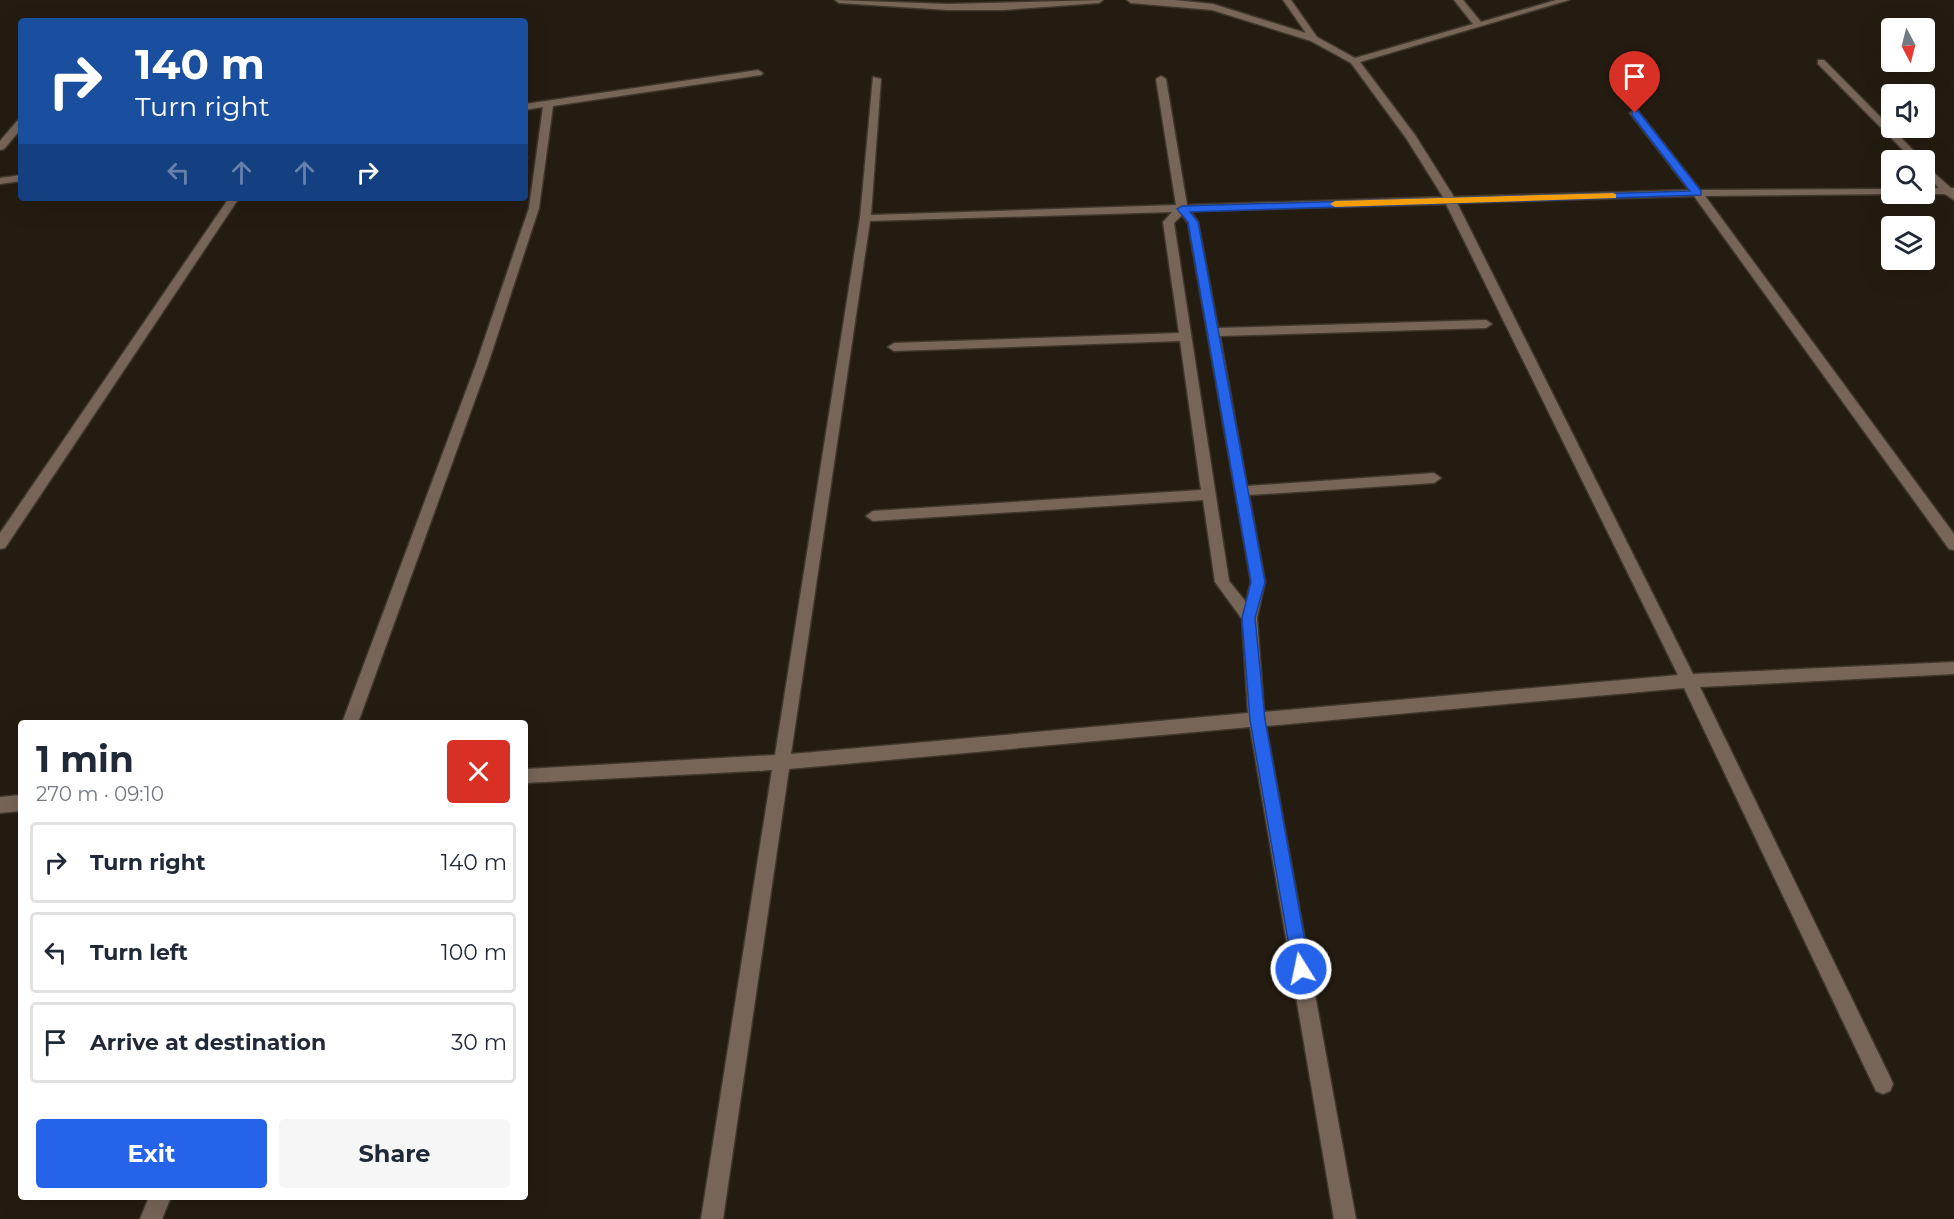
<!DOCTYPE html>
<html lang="en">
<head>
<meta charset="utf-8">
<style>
	body { margin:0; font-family:Montserrat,sans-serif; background:#f6f6f7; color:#1f2937; height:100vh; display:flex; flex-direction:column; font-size:22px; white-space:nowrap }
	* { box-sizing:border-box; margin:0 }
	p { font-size:20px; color:#747a83 }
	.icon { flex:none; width:33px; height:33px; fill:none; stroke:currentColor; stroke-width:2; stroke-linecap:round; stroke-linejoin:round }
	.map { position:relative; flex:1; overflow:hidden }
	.drawer { position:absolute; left:18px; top:720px; width:510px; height:480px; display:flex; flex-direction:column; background:#fff; border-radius:6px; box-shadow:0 6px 24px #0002 }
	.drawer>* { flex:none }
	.top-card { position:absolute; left:18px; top:18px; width:510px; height:183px; border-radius:6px; box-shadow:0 6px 24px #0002; background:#1a4fa0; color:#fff; overflow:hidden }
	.needle { width:39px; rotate:173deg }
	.controls { position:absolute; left:1881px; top:18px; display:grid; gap:12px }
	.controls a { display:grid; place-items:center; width:54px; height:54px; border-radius:6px; background:#fff; box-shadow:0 6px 24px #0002; font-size:30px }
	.pin { position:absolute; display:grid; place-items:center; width:51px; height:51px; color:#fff; margin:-62px -26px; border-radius:50% 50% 50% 0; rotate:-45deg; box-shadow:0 0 6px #0007 }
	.pin .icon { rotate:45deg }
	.me { position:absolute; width:66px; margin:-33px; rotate:350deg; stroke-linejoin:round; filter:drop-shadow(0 0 4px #0008) }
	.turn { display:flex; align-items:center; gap:21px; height:126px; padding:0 18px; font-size:27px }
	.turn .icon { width:78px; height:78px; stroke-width:2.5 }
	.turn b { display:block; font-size:42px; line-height:51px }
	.lanes { display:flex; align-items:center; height:57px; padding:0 18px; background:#0003; justify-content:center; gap:30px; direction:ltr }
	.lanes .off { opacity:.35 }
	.round { display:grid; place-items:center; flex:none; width:63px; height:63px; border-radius:6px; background:#f6f6f7 }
	.headline { display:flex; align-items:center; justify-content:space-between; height:102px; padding:0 18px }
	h1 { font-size:36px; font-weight:700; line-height:45px }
	.primary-button { display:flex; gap:12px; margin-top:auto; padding:12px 18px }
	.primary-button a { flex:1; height:69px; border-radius:6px; background:#2563eb; color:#fff; font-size:24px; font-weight:700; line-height:69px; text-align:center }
	.primary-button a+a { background:#f6f6f7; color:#1f2937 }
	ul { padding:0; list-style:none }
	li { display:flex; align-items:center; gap:18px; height:81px; margin:0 12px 9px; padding:0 6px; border:3px solid #e0e1e3; border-radius:6px }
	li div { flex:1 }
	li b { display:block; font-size:22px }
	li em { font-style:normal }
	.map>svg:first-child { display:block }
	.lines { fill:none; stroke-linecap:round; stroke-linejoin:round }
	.minor-casing { stroke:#3f372c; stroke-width:3 }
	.minor { fill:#776558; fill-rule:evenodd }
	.route { fill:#2563eb; stroke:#184099; stroke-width:1.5 }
	.slow { fill:#f59e0b }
</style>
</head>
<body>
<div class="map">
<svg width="1954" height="1219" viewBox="0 0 1954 1219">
	<rect width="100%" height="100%" fill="#251c11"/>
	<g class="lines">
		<defs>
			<g id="minor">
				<path d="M 835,0 L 948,4 L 1103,0 L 1099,3 L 1003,10 L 948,10 L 839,3 Z"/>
				<path d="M 1127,0 L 1174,0 L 1213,4 L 1306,33 L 1283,0 L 1291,0 L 1317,37 L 1355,58 L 1473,24 L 1454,0 L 1463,0 L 1481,22 L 1556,0 L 1569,0 L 1360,62 L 1415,135 L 1454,197 L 1689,190 L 1630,113 L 1635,110 L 1638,111 L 1700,190 L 1892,189 L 1892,194 L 1896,194 L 1705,196 L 1954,534 L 1954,550 L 1949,549 L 1694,196 L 1457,203 L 1693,674 L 1954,662 L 1954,674 L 1700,687 L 1890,1077 L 1893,1084 L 1890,1091 L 1883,1094 L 1876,1091 L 1684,688 L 1266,726 L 1356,1219 L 1334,1219 L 1250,727 L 789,769 L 723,1219 L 701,1219 L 772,770 L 525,783 L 525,769 L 775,755 L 860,218 L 873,77 L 881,79 L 871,215 L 1176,205 L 1156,79 L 1161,76 L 1166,79 L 1187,205 L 1443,197 L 1406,138 L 1351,63 L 1311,41 L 1212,10 L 1131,3 ZM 1446,204 L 1678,675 L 1264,712 L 1257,618 L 1265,582 L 1249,495 L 1434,483 L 1441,478 L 1434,473 L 1247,486 L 1220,336 L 1486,328 L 1492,324 L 1486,320 L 1218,328 L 1198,222 L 1190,211 ZM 1172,212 L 1163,222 L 1179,333 L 894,343 L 888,347 L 894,351 L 1180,341 L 1201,490 L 873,511 L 866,516 L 873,521 L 1203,500 L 1215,582 L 1242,619 L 1248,713 L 791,754 L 870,221 ZM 1182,215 L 1188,223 L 1251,582 L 1246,602 L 1229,581 L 1174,223 Z"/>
				<path d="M 1818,60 L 1824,60 L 1923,160 L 1913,160 L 1818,64 Z"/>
				<path d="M 758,70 L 763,73 L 761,75 L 553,106 L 539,208 L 488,364 L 358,723 L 342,723 L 476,364 L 529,208 L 543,107 L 525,110 L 525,104 Z"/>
				<path d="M 21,120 L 21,129 L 4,149 L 0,150 L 0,141 L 17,121 Z"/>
				<path d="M 1924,164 L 1951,188 L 1954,188 L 1954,200 L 1945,194 L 1920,194 L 1924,194 L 1924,189 L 1939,188 L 1924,173 Z"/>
				<path d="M 21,175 L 21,181 L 0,184 L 0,178 Z"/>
				<path d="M 229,198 L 239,198 L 5,548 L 0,549 L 0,533 Z"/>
				<path d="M 21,795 L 21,811 L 0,813 L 0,797 Z"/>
				<path d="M 149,1197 L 171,1197 L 162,1219 L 140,1219 Z"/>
			</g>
		</defs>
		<use href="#minor" class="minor-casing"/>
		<use href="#minor" class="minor"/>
	</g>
	<path class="route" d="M 1632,111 L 1638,111 L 1701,191 L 1701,195 L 1190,212 L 1198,222 L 1265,582 L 1255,618 L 1265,720 L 1310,969 L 1307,975 L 1301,978 L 1295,975 L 1293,969 L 1250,720 L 1242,618 L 1251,582 L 1188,222 L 1177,209 L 1182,206 L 1690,191 L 1632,115 Z"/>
	<path class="slow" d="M 1613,193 L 1616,194 L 1616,198 L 1335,207 L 1330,204 L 1335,201 Z"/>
</svg>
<div class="controls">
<a><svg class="needle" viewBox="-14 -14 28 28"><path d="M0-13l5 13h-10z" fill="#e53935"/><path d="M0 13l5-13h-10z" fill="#747a83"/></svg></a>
<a><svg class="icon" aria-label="sound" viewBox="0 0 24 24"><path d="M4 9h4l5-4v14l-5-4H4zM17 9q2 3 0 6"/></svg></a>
<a><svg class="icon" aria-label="search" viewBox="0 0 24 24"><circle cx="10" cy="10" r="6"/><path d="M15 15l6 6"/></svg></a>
<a><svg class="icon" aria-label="layers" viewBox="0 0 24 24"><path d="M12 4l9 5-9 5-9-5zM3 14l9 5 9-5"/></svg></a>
</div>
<div class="pin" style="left:1635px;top:113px;background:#d93025"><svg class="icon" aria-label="arrive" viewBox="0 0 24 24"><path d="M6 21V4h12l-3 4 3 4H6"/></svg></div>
<svg class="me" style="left:1301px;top:969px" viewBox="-20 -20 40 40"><circle r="17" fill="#2563eb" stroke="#fff" stroke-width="3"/><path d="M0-11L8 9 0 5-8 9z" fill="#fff"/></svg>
<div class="top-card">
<div class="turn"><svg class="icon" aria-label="right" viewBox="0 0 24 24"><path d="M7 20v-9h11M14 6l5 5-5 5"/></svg><div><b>140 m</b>Turn right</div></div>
<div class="lanes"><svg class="icon off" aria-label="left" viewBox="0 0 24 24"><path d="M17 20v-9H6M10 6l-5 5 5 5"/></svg><svg class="icon off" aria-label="ahead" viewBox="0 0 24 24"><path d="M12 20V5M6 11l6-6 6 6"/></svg><svg class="icon off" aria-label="ahead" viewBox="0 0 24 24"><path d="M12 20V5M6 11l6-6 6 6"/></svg><svg class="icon" aria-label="right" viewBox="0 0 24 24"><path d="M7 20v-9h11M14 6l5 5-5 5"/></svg></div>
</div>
<section class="drawer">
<div class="headline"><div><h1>1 min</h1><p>270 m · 09:10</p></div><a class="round" style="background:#d93025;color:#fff"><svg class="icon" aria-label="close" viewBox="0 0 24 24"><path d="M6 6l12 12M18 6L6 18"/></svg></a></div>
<ul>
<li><svg class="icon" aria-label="right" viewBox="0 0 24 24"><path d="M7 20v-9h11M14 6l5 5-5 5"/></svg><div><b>Turn right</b></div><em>140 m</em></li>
<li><svg class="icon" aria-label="left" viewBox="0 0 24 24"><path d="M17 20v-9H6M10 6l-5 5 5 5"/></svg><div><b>Turn left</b></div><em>100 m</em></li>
<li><svg class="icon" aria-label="arrive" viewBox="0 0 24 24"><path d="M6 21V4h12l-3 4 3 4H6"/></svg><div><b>Arrive at destination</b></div><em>30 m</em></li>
</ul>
<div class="primary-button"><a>Exit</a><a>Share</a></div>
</section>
</div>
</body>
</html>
